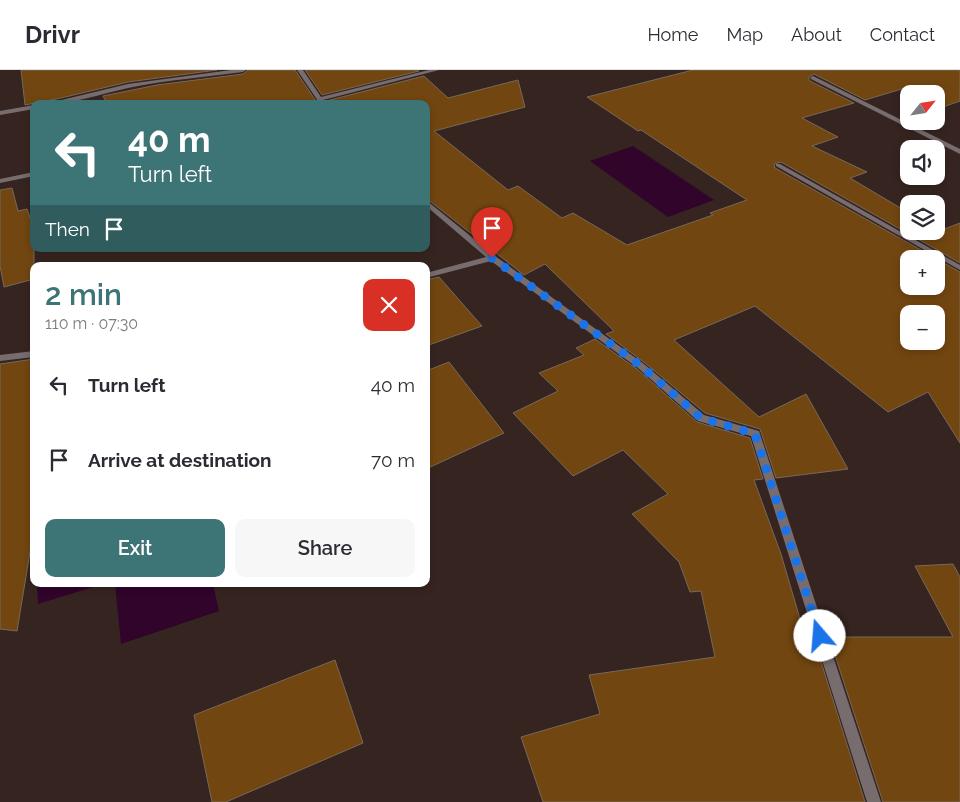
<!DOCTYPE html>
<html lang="en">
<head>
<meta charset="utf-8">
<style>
	body { margin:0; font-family:Raleway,sans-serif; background:#f7f7f7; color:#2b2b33; height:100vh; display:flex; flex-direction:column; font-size:19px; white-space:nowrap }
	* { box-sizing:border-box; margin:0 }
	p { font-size:16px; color:#7c7c81 }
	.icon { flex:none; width:28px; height:28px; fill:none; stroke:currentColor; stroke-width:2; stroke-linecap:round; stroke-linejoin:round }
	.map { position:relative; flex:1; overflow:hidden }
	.sheet { position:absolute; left:30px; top:192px; width:400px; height:325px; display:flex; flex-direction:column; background:#fff; border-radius:10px; box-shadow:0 2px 8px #0003 }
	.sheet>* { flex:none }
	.banner { position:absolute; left:30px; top:30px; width:400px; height:152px; border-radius:10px; box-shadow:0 2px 8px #0003; background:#3d7476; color:#fff; overflow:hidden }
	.needle { width:32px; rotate:60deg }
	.fabs { position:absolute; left:900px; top:15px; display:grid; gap:10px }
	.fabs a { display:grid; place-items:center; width:45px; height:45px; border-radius:10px; background:#fff; box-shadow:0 2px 8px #0003; font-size:25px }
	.pin { position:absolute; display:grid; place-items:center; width:42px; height:42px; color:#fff; margin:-51px -21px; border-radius:50% 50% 50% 0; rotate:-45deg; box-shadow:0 0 5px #0007 }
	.pin .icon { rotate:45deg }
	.me { position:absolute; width:55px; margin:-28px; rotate:342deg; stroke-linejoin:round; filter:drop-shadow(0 0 4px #0008) }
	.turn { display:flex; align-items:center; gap:18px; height:105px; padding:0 15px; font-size:22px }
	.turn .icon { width:65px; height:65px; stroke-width:2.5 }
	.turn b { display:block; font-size:35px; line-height:42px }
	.then { display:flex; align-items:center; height:48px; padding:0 15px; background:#0003; gap:10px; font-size:19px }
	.round { display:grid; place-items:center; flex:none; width:52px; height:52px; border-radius:10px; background:#f7f7f7 }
	.summary { display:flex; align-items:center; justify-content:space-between; height:85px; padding:0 15px }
	h1 { font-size:30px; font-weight:600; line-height:38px; color:#3d7476 }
	.action { display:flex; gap:10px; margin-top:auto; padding:10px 15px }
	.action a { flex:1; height:58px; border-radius:10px; background:#3d7476; color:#fff; font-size:20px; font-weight:600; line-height:58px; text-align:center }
	.action a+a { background:#f7f7f7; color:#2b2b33 }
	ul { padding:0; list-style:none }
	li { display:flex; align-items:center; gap:15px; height:75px; padding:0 15px }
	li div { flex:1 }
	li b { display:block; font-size:19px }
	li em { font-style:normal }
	header { display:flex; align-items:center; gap:30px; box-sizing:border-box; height:70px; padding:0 25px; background:#fff; border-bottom:1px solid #e1e1e2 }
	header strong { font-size:24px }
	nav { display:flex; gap:28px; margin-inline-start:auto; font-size:18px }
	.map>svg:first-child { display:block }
	.water { fill:#30042b }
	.building { fill:#724610; stroke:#77695a; fill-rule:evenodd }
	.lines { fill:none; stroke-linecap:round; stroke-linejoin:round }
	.minor { fill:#776d6f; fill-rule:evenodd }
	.route { stroke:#1a73e8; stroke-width:9; stroke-dasharray:0 16.2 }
</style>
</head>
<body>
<header>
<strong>Drivr</strong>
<nav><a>Home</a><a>Map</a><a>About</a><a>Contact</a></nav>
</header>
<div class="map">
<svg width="960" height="732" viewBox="0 0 960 732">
	<rect width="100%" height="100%" fill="#362420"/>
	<g class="water">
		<path d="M 633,76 L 714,130 L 668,147 L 590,91 Z"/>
		<path d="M 37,514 L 103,514 L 38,534 Z"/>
		<path d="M 115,514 L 213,514 L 219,541 L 121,574 Z"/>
	</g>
	<g class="building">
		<path d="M 21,0 L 217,0 L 128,12 L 61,28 L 25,35 Z"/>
		<path d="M 248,0 L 295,0 L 318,34 L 107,34 L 103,26 L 157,15 L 243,4 Z"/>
		<path d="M 305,0 L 418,0 L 419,1 L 322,25 Z"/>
		<path d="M 693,0 L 960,0 L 960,31 L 943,37 L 936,34 L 936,24 L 916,24 L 905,18 L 865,30 L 814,4 L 808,8 L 810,11 L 854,33 L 802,48 L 838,67 L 812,76 L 867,102 L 850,108 L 909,143 L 909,164 L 781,92 L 774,94 L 775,98 L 960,202 L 960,373 L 928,322 L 888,342 L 755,236 L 674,270 L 759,347 L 806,324 L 848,399 L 776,408 L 760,359 L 705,343 L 645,293 L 606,264 L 614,261 L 545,194 L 524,205 L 426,128 L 426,34 L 328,34 L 326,31 L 424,6 L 448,28 L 518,10 L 525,37 L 434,61 L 508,120 L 518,116 L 562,148 L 573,143 L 627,175 L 713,145 L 710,143 L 747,130 L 641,60 L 638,61 L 587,27 ZM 909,189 L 936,189 L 936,216 L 909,216 ZM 909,244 L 936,244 L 936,271 L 909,271 Z"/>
		<path d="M 12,118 L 18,141 L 27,139 L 34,159 L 34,196 L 31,196 L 34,209 L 4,217 L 0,196 L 0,120 Z"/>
		<path d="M 960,153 L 960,193 L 918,169 Z"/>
		<path d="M 439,207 L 482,256 L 426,276 L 426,210 Z"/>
		<path d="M 595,269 L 637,299 L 697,352 L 750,368 L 763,409 L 754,410 L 781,484 L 805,566 L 813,566 L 865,732 L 543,732 L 521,667 L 600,644 L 589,605 L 715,587 L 701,521 L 690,522 L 679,492 L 632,444 L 668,424 L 623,380 L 573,406 L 513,343 L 558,321 L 539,303 L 584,285 L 576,278 Z"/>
		<path d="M 34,289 L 34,458 L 17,561 L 0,559 L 0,294 Z"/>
		<path d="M 449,292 L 504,363 L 426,399 L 426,301 Z"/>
		<path d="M 953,494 L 960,507 L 960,732 L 883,732 L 829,567 L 953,567 L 915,496 Z"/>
		<path d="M 335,590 L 363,673 L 226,732 L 212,732 L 194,645 Z"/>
	</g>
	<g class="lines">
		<g class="minor">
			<path d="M 231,0 L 246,0 L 243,2 C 205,7 166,10 128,18 C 100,24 74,34 45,34 L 128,14 Z"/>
			<path d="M 297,0 L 303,0 L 321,27 L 429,0 L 439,0 L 323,30 L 326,34 L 320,34 Z"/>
			<path d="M 813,6 L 960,79 L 960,84 L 811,9 L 810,8 Z"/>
			<path d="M 34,35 L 34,39 L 0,45 L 0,41 Z"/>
			<path d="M 776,94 L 780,94 L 960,195 L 960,200 L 776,96 Z"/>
			<path d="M 34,102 L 34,106 L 0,113 L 0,109 Z"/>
			<path d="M 426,130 L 495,186 L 644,294 L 704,345 L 759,361 L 881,732 L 867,732 L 751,366 L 698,351 L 638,298 L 491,191 L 426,208 L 426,203 L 486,187 L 426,136 Z"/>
			<path d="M 34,281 L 34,287 L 0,291 L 0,285 Z"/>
		</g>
	</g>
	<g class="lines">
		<path class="route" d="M 492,188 L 641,296 L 701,348 L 755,364 L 820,566"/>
	</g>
</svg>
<div class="fabs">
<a><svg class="needle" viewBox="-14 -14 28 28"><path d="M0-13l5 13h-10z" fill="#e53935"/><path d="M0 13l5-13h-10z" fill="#7c7c81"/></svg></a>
<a><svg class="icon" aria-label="sound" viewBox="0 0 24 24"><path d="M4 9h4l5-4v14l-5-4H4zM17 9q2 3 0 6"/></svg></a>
<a><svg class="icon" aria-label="layers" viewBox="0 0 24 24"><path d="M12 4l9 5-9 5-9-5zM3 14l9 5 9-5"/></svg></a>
<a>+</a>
<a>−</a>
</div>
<div class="pin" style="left:492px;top:188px;background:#d93025"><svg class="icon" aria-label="arrive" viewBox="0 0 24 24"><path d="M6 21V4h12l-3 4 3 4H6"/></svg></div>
<svg class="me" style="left:820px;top:566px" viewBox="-20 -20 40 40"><circle r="19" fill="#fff"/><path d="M0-13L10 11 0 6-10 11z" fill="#1a73e8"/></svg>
<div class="banner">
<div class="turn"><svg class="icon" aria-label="left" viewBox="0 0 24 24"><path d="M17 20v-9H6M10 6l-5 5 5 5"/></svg><div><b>40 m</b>Turn left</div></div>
<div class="then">Then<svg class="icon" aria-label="arrive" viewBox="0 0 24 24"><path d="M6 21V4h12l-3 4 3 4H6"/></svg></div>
</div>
<section class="sheet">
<div class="summary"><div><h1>2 min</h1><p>110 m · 07:30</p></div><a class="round" style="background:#d93025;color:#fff"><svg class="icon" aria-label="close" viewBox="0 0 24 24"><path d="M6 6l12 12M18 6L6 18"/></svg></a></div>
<ul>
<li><svg class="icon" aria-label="left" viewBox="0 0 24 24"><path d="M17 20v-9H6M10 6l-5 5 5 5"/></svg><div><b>Turn left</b></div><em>40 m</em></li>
<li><svg class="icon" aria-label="arrive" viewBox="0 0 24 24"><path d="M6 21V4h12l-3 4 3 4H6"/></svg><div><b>Arrive at destination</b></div><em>70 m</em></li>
</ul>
<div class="action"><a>Exit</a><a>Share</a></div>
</section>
</div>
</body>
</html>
